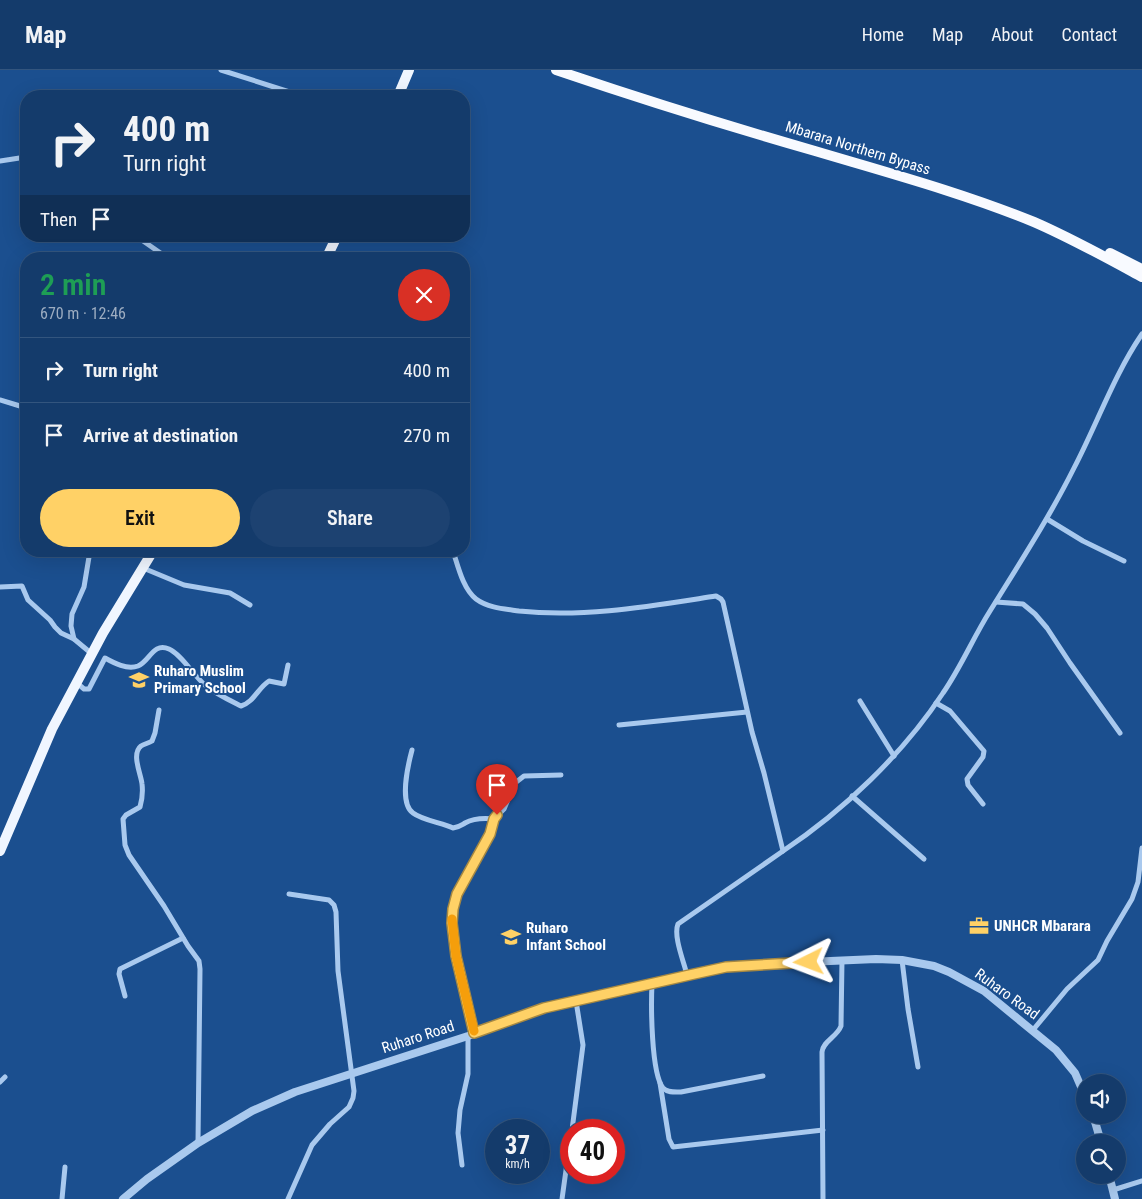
<!DOCTYPE html>
<html lang="en">
<head>
<meta charset="utf-8">
<style>
	body { margin:0; font-family:"Roboto Condensed",sans-serif; background:#1d4271; color:#f1f3f6; height:100vh; display:flex; flex-direction:column; font-size:19px; white-space:nowrap }
	* { box-sizing:border-box; margin:0 }
	p { font-size:16px; color:#9dadc1 }
	.icon { flex:none; width:28px; height:28px; fill:none; stroke:currentColor; stroke-width:2; stroke-linecap:round; stroke-linejoin:round }
	.map { position:relative; flex:1; overflow:hidden }
	.sheet { position:absolute; left:20px; top:182px; width:450px; height:305px; display:flex; flex-direction:column; background:#143b6b; border-radius:20px; box-shadow:0 5px 20px #0002,0 0 0 1px #33557e }
	.sheet>* { flex:none }
	.top-card { position:absolute; left:20px; top:20px; width:450px; height:152px; border-radius:20px; box-shadow:0 5px 20px #0002,0 0 0 1px #33557e; background:#143b6b; color:#f1f3f6; overflow:hidden }
	.tools { position:absolute; left:1076px; top:1004px; display:grid; gap:10px }
	.tools a { display:grid; place-items:center; width:50px; height:50px; border-radius:50%; background:#143b6b; box-shadow:0 5px 20px #0002,0 0 0 1px #33557e; font-size:25px }
	.speed { position:absolute; left:485px; top:1049px; display:flex; gap:10px; font-size:25px; font-weight:700; text-align:center }
	.speed>* { display:grid; place-content:center; width:65px; height:65px; border-radius:50%; background:#143b6b; box-shadow:0 5px 20px #0002,0 0 0 1px #33557e; line-height:1 }
	.speed small { font-size:12px; font-weight:400 }
	.speed .limit { border:8px solid #d22; background:#fff; color:#111 }
	.pin { position:absolute; display:grid; place-items:center; width:42px; height:42px; color:#fff; margin:-51px -21px; border-radius:50% 50% 50% 0; rotate:-45deg; box-shadow:0 0 5px #0007 }
	.pin .icon { rotate:45deg }
	.me { position:absolute; width:55px; margin:-28px; rotate:267deg; stroke-linejoin:round; filter:drop-shadow(0 0 4px #0008) }
	.turn { display:flex; align-items:center; gap:18px; height:105px; padding:0 20px; font-size:22px }
	.turn .icon { width:65px; height:65px; stroke-width:2.5 }
	.turn b { display:block; font-size:35px; line-height:42px }
	.then { display:flex; align-items:center; height:48px; padding:0 20px; background:#0003; gap:10px; font-size:19px }
	.round { display:grid; place-items:center; flex:none; width:52px; height:52px; border-radius:26px; background:#1d4271 }
	.summary { display:flex; align-items:center; justify-content:space-between; height:85px; padding:0 20px }
	h1 { font-size:30px; font-weight:600; line-height:38px; color:#1e9e55 }
	.primary-button { display:flex; gap:10px; margin-top:auto; padding:10px 20px }
	.primary-button a { flex:1; height:58px; border-radius:30px; background:#ffd166; color:#111; font-size:20px; font-weight:600; line-height:58px; text-align:center }
	.primary-button a+a { background:#1d4271; color:#f1f3f6 }
	ul { padding:0; list-style:none }
	li { display:flex; align-items:center; gap:15px; height:65px; padding:0 20px; border-top:1px solid #33557e }
	li div { flex:1 }
	li b { display:block; font-size:19px }
	li em { font-style:normal }
	header { display:flex; align-items:center; gap:30px; box-sizing:border-box; height:70px; padding:0 25px; background:#143b6b; border-bottom:1px solid #33557e }
	header strong { font-size:24px }
	nav { display:flex; gap:28px; margin-inline-start:auto; font-size:18px }
	.map>svg:first-child { display:block }
	.lines { fill:none; stroke-linecap:round; stroke-linejoin:round }
	.minor { stroke:#a9c9ee; stroke-width:5 }
	.tertiary { stroke:#a9c9ee; stroke-width:8 }
	.primary { stroke:#f0f6ff; stroke-width:10 }
	.trunk { stroke:#f8faff; stroke-width:10 }
	.route-casing { stroke:#a68842; stroke-width:12 }
	.route { stroke:#ffd166; stroke-width:9 }
	.slow { stroke:#f59e0b; stroke-width:9 }
	.labels { text-anchor:middle; dominant-baseline:central; stroke-width:4; stroke-linejoin:round; paint-order:stroke }
	.street-label { font-size:15px; fill:#fff; stroke:#1b4f8f }
	.poi-label { font-size:15px; font-weight:bold; fill:#fff; stroke:#1b4f8f; text-anchor:start }
</style>
</head>
<body>
<header>
<strong>Map</strong>
<nav><a>Home</a><a>Map</a><a>About</a><a>Contact</a></nav>
</header>
<div class="map">
<svg width="1142" height="1129" viewBox="0 0 1142 1129">
	<rect width="100%" height="100%" fill="#1b4f8f"/>
	<g class="lines">
		<g class="minor">
			<path d="M 221,0 L 302,26"/>
			<path d="M 0,91 L 26,87"/>
			<path d="M 136,166 L 169,189"/>
			<path d="M 0,330 L 20,336 L 26,339"/>
			<path d="M 1047,449 L 1083,471 L 1124,491"/>
			<path d="M 90,481 L 84,517 L 72,544 L 71,556 L 74,569 L 92,584"/>
			<path d="M 453,481 C 458,496 463,519 476,529 C 488,538 505,539 519,541 C 585,548 651,536 716,526 L 721,529 L 723,532 L 752,662 L 764,703 L 783,781 L 678,854 C 673,866 684,892 687,905"/>
			<path d="M 143,498 L 184,515 L 230,523 L 250,535"/>
			<path d="M 0,517 L 22,516 L 28,530 L 50,550 L 55,557 L 61,563 L 74,569"/>
			<path d="M 996,532 L 1023,534 L 1035,544 L 1047,558 L 1070,593 L 1120,663"/>
			<path d="M 77,613 L 84,619 L 89,619 L 105,588 C 114,593 127,600 138,596 C 150,591 153,572 169,579 C 182,585 193,605 205,615 C 216,624 229,630 241,636 C 254,632 258,618 269,611 L 284,614 L 288,595"/>
			<path d="M 860,631 L 894,686"/>
			<path d="M 936,633 L 950,641 L 984,681 L 983,687 L 967,709 L 968,715 L 983,734"/>
			<path d="M 159,640 L 155,663 L 152,671 C 149,673 144,674 141,676 C 131,684 141,704 142,714 C 143,722 142,730 140,737 L 126,745 L 123,749 L 125,775 L 129,785 L 164,836 L 188,876 L 199,891 L 200,899 L 198,1073"/>
			<path d="M 619,655 L 747,642"/>
			<path d="M 412,680 C 408,695 399,733 413,743 C 422,750 442,753 453,758 C 459,757 460,756 465,753 C 474,748 484,748 494,749"/>
			<path d="M 852,726 L 924,789"/>
			<path d="M 783,781 C 843,741 903,684 943,623 C 961,597 973,568 990,541 C 1019,494 1049,448 1074,398 C 1097,354 1114,305 1142,264"/>
			<path d="M 902,890 L 908,939 L 918,997"/>
			<path d="M 652,914 C 651,935 651,1003 663,1018 C 668,1023 675,1022 681,1022 L 763,1006"/>
			<path d="M 125,926 L 119,904 L 120,899 L 183,868"/>
			<path d="M 1033,960 L 1067,919 L 1098,890 L 1107,871 L 1132,829 L 1138,812 L 1142,778"/>
			<path d="M 474,963 L 456,886 L 453,867 L 452,853 L 457,824 L 490,764 L 494,749 L 504,739 L 515,713 L 524,706 L 561,705"/>
			<path d="M 0,1012 L 5,1007"/>
			<path d="M 660,1013 L 669,1069 L 673,1077 L 823,1060"/>
			<path d="M 572,1060 L 583,975 L 576,931"/>
			<path d="M 462,1095 L 458,1063 L 460,1040 L 468,1004 L 468,966"/>
			<path d="M 1113,1120 L 1142,1111"/>
			<path d="M 62,1129 L 65,1097"/>
			<path d="M 288,1129 L 312,1075 L 330,1054 L 349,1037 L 353,1028 L 354,1021 L 338,901 L 336,842 L 334,835 L 329,830 L 289,824"/>
			<path d="M 562,1129 L 571,1064"/>
			<path d="M 823,1129 L 822,982 C 823,971 837,967 841,956 L 842,890"/>
		</g>
		<g class="tertiary">
			<path d="M 1093,1045 L 1101,1072"/>
			<path d="M 1109,1105 L 1115,1129"/>
			<path d="M 123,1129 L 147,1109 L 198,1073 L 252,1041 L 295,1022 L 468,966 L 544,938 L 726,897 L 760,894 L 876,889 L 902,890 L 934,896 L 949,902 L 984,921 L 1056,980 L 1075,1003 L 1085,1026"/>
		</g>
		<g class="primary">
			<path d="M 398,26 L 409,0"/>
			<path d="M 326,189 L 337,166"/>
			<path d="M 0,781 L 52,659 L 103,563 L 153,481"/>
		</g>
		<g class="trunk">
			<path d="M 556,0 C 641,29 728,56 815,81 C 889,103 963,123 1034,152 C 1071,168 1107,188 1142,207"/>
			<path d="M 1110,183 L 1142,199"/>
		</g>
	</g>
	<g class="lines">
		<defs>
			<path id="route" d="M 497,745 L 494,749 L 490,764 L 457,824 L 453,839 L 452,853 L 456,886 L 474,963 L 544,938 L 694,904 L 726,897 L 809,892"/>
		</defs>
		<use href="#route" class="route-casing"/>
		<use href="#route" class="route"/>
		<path class="slow" d="M 452,849 L 456,886 L 474,961"/>
	</g>
	<defs>
		<symbol id="school-bare" viewBox="-9 -9 18 18"><path d="M0-5L7-2L0 1L-7-2ZM-4 1L0 2.5L4 1V4Q0 6-4 4Z" fill="#ffd166" stroke="#1b4f8f" stroke-width="2.5" paint-order="stroke"/></symbol>
		<symbol id="office-bare" viewBox="-9 -9 18 18"><path d="M-6-3h4V-5.5h4V-3h4V5H-6ZM-1-4.5V-3h2v-1.5ZM-6 0V1H6V0Z" fill="#ffd166" stroke="#1b4f8f" stroke-width="2.5" paint-order="stroke"/></symbol>
	</defs>
	<g fill-rule="evenodd">
		<use href="#school-bare" x="125" y="596" width="28" height="28"/>
		<use href="#office-bare" x="965" y="842" width="28" height="28"/>
		<use href="#school-bare" x="497" y="853" width="28" height="28"/>
	</g>
	<g class="labels">
		<g class="street-label">
			<text transform="translate(858 78) rotate(17)">Mbarara Northern Bypass</text>
			<text transform="translate(1007 924) rotate(36)">Ruharo Road</text>
			<text transform="translate(418 967) rotate(-18)">Ruharo Road</text>
		</g>
		<g class="poi-label">
			<text x="154" y="601">Ruharo Muslim<tspan x="154" dy="17">Primary School</tspan></text>
			<text x="994" y="856">UNHCR Mbarara</text>
			<text x="526" y="858">Ruharo<tspan x="526" dy="17">Infant School</tspan></text>
		</g>
	</g>
</svg>
<div class="tools">
<a><svg class="icon" aria-label="sound" viewBox="0 0 24 24"><path d="M4 9h4l5-4v14l-5-4H4zM17 9q2 3 0 6"/></svg></a>
<a><svg class="icon" aria-label="search" viewBox="0 0 24 24"><circle cx="10" cy="10" r="6"/><path d="M15 15l6 6"/></svg></a>
</div>
<div class="speed"><div>37<small>km/h</small></div><div class="limit">40</div></div>
<div class="pin" style="left:497px;top:745px;background:#d93025"><svg class="icon" aria-label="arrive" viewBox="0 0 24 24"><path d="M6 21V4h12l-3 4 3 4H6"/></svg></div>
<svg class="me" style="left:809px;top:892px" viewBox="-20 -20 40 40"><path d="M0-17L14 15 0 8-14 15z" fill="#ffd166" stroke="#fff" stroke-width="4"/></svg>
<div class="top-card">
<div class="turn"><svg class="icon" aria-label="right" viewBox="0 0 24 24"><path d="M7 20v-9h11M14 6l5 5-5 5"/></svg><div><b>400 m</b>Turn right</div></div>
<div class="then">Then<svg class="icon" aria-label="arrive" viewBox="0 0 24 24"><path d="M6 21V4h12l-3 4 3 4H6"/></svg></div>
</div>
<section class="sheet">
<div class="summary"><div><h1>2 min</h1><p>670 m · 12:46</p></div><a class="round" style="background:#d93025;color:#fff"><svg class="icon" aria-label="close" viewBox="0 0 24 24"><path d="M6 6l12 12M18 6L6 18"/></svg></a></div>
<ul>
<li><svg class="icon" aria-label="right" viewBox="0 0 24 24"><path d="M7 20v-9h11M14 6l5 5-5 5"/></svg><div><b>Turn right</b></div><em>400 m</em></li>
<li><svg class="icon" aria-label="arrive" viewBox="0 0 24 24"><path d="M6 21V4h12l-3 4 3 4H6"/></svg><div><b>Arrive at destination</b></div><em>270 m</em></li>
</ul>
<div class="primary-button"><a>Exit</a><a>Share</a></div>
</section>
</div>
</body>
</html>
